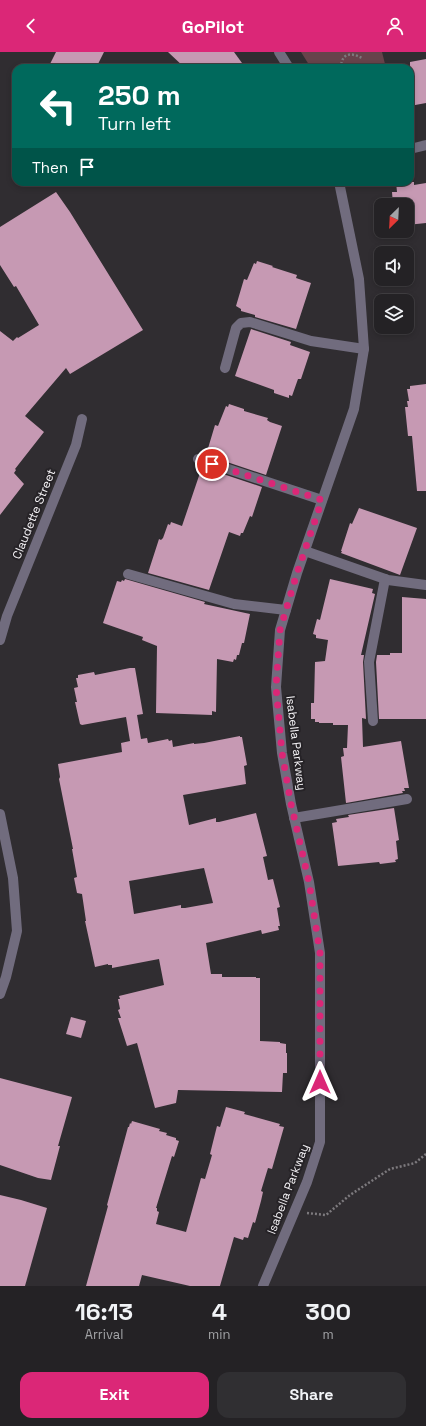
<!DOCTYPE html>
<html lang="en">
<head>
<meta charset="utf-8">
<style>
	body { margin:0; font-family:"Space Grotesk",sans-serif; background:#302f32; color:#f1f3f6; height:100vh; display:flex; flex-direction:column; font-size:15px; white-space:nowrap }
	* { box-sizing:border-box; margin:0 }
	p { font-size:13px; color:#a3a4a7 }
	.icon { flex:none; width:22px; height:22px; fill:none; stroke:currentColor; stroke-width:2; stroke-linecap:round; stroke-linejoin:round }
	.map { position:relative; height:1234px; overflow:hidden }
	.side { display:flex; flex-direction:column; background:#242225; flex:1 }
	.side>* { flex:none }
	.hud { position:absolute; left:12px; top:12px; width:402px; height:122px; border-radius:12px; box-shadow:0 2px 6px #0003,0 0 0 1px #413f42; background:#00695c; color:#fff; overflow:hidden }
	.needle { width:26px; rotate:204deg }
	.buttons { position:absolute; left:374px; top:146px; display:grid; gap:8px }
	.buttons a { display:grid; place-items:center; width:40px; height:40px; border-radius:8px; background:#242225; box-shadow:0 2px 6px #0003,0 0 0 1px #413f42; font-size:20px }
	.pin { position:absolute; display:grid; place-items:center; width:34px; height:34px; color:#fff; margin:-17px; border:2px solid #fff; border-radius:50%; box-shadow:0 1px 4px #0007 }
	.me { position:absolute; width:44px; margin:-22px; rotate:0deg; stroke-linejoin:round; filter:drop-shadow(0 0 3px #0008) }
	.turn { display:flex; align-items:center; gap:14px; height:84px; padding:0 20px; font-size:18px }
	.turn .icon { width:52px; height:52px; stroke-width:2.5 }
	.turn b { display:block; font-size:28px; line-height:34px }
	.then { display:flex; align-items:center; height:38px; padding:0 20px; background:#0003; gap:8px; font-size:15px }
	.eta { display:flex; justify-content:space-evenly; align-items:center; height:68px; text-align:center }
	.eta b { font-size:24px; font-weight:800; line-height:28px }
	.cta { display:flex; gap:8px; margin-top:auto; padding:8px 20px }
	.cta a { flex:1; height:46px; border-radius:12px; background:#db2777; color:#fff; font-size:16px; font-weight:800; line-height:46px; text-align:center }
	.cta a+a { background:#302f32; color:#f1f3f6 }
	header { display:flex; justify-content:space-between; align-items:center; height:52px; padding:0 20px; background:#db2777; color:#fff; font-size:18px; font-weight:800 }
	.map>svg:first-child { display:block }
	.green { fill:#67434b }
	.building { fill:#c699b3; fill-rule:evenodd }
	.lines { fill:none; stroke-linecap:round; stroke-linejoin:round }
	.path { stroke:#7d7a7e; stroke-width:2.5; stroke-dasharray:2 2; stroke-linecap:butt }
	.minor { stroke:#716c7e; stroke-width:10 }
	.route { stroke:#db2777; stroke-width:7; stroke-dasharray:0 12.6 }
	.labels { text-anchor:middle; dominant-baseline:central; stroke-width:4; stroke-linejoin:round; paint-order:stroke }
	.street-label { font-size:12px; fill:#f6f4f7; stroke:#262327 }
</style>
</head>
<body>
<header><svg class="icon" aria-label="back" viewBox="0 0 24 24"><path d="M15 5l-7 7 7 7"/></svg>GoPilot<svg class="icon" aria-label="person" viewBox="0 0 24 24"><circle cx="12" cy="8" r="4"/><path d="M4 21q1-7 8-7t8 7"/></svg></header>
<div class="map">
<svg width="426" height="1234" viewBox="0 0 426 1234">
	<rect width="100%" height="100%" fill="#302d31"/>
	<path class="green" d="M 301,0 L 382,0 L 386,16 L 311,16 Z"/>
	<g class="building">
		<path d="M 56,0 L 104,0 L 96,16 L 48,16 Z"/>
		<path d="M 168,0 L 234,0 L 242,11 L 236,16 L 185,16 Z"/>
		<path d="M 426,7 L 426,51 L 410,54 L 410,10 Z"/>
		<path d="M 396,130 L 414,130 L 414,133 L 426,131 L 426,171 L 407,173 L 407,153 L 393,153 L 392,140 L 397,140 Z"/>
		<path d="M 56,140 L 70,160 L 143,278 L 70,322 L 66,316 L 25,364 L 44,380 L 15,417 L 16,418 L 14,421 L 24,432 L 0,463 L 0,279 L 13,289 L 17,285 L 18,286 L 39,273 L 16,234 L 14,235 L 0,213 L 0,175 Z"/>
		<path d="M 257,209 L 273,214 L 272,215 L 297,223 L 296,226 L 311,231 L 296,277 L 255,265 L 255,263 L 241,259 L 241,257 L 236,254 L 244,227 L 247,228 L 254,211 L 256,212 Z"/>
		<path d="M 251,277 L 291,290 L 290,293 L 310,300 L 301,327 L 298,327 L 292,344 L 289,343 L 289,346 L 274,341 L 274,338 L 235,324 Z"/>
		<path d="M 426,332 L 426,439 L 417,439 L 412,384 L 408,384 L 405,355 L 408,355 L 407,349 L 409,349 L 407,337 L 410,337 L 410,334 Z"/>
		<path d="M 229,352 L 244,357 L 244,359 L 268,366 L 267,368 L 270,370 L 282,374 L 266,423 L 206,403 L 215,373 L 218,374 L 226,354 L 228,355 Z"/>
		<path d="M 202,415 L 262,435 L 252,465 L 250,464 L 243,481 L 241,481 L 240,484 L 229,480 L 209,538 L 148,521 L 159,487 L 161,488 L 163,486 L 168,472 L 170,473 L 171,470 L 182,474 Z"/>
		<path d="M 359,456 L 417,476 L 400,523 L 341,501 L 342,499 L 341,499 L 350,471 L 352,472 Z"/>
		<path d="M 125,527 L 205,550 L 204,552 L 250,562 L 244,591 L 242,591 L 239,603 L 237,603 L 236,608 L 234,607 L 233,610 L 217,607 L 216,660 L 212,659 L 212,663 L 156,661 L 157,594 L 142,588 L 143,585 L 103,571 L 117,529 L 121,530 L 122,528 L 124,529 Z"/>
		<path d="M 330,527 L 373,537 L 372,541 L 375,542 L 361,603 L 364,603 L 363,610 L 366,667 L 362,666 L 363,695 L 401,689 L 409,736 L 404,736 L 405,739 L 402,739 L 403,741 L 346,751 L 341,705 L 344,704 L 343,696 L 347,696 L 348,673 L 333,673 L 333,671 L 319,671 L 319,670 L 315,670 L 315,667 L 311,667 L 311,651 L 314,651 L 315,610 L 325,609 L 328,588 L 316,586 L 316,583 L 313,582 L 317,567 L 320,568 Z"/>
		<path d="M 402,545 L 426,547 L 426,667 L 379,667 L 376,610 L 377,603 L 390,603 L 390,601 L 402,601 Z"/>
		<path d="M 130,616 L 135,616 L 143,662 L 137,663 L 141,687 L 147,686 L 148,691 L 168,687 L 169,689 L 172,688 L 173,695 L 194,691 L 194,692 L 204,691 L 240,684 L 240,685 L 242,685 L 247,713 L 244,714 L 246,732 L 183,743 L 189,773 L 216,766 L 216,770 L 219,770 L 256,761 L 267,804 L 263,805 L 268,828 L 273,827 L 280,855 L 277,856 L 280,874 L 278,874 L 279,878 L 262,882 L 261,878 L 206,891 L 211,922 L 222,922 L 222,925 L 256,925 L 256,926 L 260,926 L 260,989 L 280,990 L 280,991 L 286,992 L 286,1001 L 287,1001 L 287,1021 L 283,1021 L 282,1040 L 178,1038 L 176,1051 L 155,1056 L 137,991 L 127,994 L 118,966 L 121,966 L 118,958 L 120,957 L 118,947 L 120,947 L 119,944 L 164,933 L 159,907 L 112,916 L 112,913 L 108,913 L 108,912 L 95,915 L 85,869 L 86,869 L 82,842 L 77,841 L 74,826 L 77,825 L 72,797 L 73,797 L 59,727 L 60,725 L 58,712 L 122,700 L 121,691 L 130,689 L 126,665 L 82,673 L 80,672 L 75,650 L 77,650 L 74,636 L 78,635 L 76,626 L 78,626 L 78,623 L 94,620 L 95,623 ZM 204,816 L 213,851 L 185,856 L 181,856 L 181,853 L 134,862 L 129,829 Z"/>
		<path d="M 394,756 L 399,788 L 396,789 L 398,807 L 395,808 L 396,810 L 380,812 L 379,810 L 338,814 L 332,771 L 337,770 L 336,767 L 349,765 L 348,763 Z"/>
		<path d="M 71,965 L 86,969 L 81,986 L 66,982 Z"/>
		<path d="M 0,1026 L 72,1045 L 58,1094 L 60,1094 L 51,1128 L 38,1126 L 0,1113 Z"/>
		<path d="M 226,1055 L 245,1060 L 244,1062 L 280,1072 L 279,1074 L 284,1075 L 272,1117 L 268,1116 L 261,1139 L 263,1140 L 261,1149 L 255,1171 L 253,1170 L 248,1186 L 244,1185 L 243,1188 L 234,1185 L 220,1234 L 190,1234 L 142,1223 L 139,1234 L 86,1234 L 108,1154 L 107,1153 L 128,1075 L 129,1075 L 130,1071 L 131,1072 L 132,1069 L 160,1077 L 159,1079 L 167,1081 L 166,1083 L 176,1086 L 176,1088 L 179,1089 L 174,1105 L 172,1104 L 156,1156 L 157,1156 L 157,1159 L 159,1160 L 156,1172 L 186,1180 L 201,1126 L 205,1127 L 212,1103 L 210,1102 L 217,1074 L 220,1075 Z"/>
		<path d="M 0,1143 L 21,1148 L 47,1156 L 25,1234 L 0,1234 Z"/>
	</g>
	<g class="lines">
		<g class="path">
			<path d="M 341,16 C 341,1 351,0 362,6"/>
			<path d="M 307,1161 L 326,1163 L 350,1143 L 390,1117 L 415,1111 L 426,1102"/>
		</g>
		<g class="minor">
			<path d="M 279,0 L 289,16"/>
			<path d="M 410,97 L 426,93"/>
			<path d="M 225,316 L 236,276 L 241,271 L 250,270 L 311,289 L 364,297"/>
			<path d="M 198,407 L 322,448"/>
			<path d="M 305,499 L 388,528 L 426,533"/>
			<path d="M 128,522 L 234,552 L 286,558"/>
			<path d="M 0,588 L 7,564 L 76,393 L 82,367"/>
			<path d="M 373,669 L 369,610 L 385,527"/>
			<path d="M 0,762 L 13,826 L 17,879 L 6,925 L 0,942"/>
			<path d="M 294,766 L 407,747"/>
			<path d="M 263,1234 L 307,1130 L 320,1090 L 320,901 L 309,830 L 291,752 L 282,701 L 276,635 L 280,578 L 297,521 L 354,357 L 364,297 L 359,227 L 339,130"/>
		</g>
	</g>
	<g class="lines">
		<path class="route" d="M 212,412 L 322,448 L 297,521 L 280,578 L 276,635 L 282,701 L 291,752 L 309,830 L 320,901 L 320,1030"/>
	</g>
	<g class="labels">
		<g class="street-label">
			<text transform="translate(34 462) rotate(-68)">Claudette Street</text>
			<text transform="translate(296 691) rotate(83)">Isabella Parkway</text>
			<text transform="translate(288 1137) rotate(-69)">Isabella Parkway</text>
		</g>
	</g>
</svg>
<div class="buttons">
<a><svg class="needle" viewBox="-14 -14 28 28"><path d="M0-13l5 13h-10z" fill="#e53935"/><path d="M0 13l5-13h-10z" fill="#a3a4a7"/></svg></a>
<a><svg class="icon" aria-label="sound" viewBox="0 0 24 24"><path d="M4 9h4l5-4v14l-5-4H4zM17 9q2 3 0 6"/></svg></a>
<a><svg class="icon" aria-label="layers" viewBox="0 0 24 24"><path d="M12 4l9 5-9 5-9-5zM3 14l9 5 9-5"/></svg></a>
</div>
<div class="pin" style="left:212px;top:412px;background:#d93025"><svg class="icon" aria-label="arrive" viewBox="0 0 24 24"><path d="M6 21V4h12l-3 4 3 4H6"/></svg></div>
<svg class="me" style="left:320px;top:1030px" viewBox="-20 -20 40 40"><path d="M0-17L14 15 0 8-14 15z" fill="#db2777" stroke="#fff" stroke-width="4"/></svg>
<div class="hud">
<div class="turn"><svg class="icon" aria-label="left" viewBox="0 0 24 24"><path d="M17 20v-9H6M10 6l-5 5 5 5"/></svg><div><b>250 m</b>Turn left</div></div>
<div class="then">Then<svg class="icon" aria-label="arrive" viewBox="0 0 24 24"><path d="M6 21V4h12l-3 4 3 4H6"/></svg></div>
</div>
</div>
<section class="side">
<div class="eta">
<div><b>16:13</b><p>Arrival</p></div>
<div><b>4</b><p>min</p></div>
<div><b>300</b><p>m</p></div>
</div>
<div class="cta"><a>Exit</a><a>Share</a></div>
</section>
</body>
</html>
